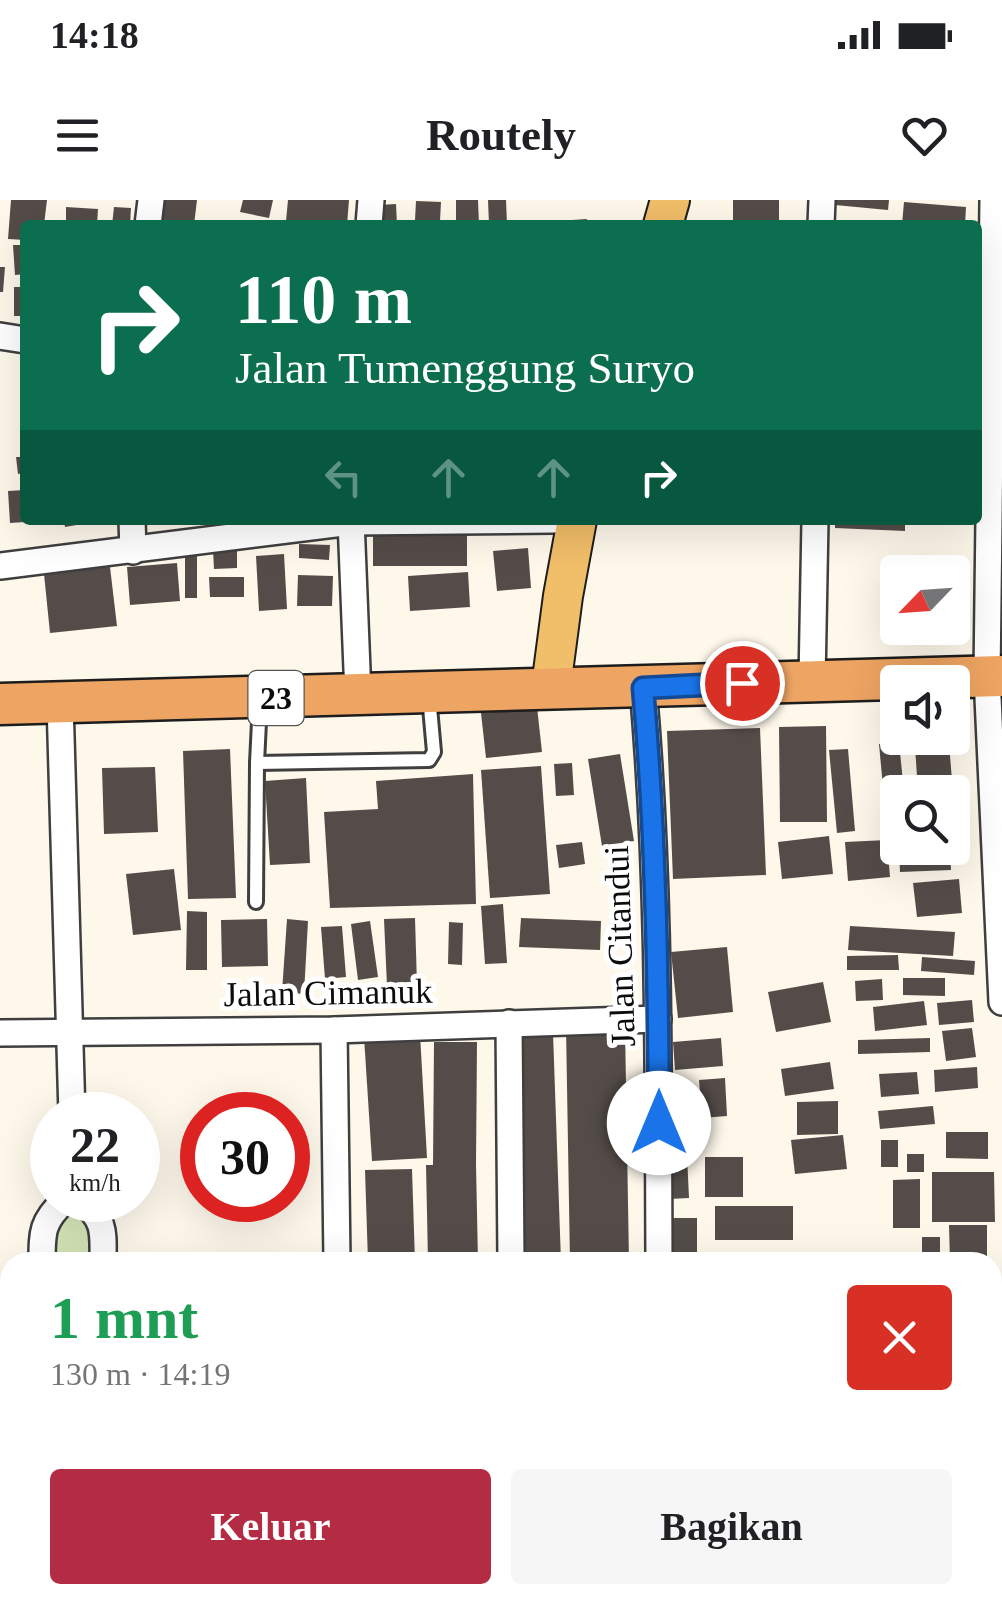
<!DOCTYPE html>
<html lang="id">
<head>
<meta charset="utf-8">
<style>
	body { margin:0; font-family:"Times New Roman",serif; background:#f6f6f6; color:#202124; height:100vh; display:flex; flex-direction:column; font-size:38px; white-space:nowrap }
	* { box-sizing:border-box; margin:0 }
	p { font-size:32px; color:#757577 }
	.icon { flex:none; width:55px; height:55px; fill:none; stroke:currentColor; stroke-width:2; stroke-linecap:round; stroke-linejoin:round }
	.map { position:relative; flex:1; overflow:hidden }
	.drawer { position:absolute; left:0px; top:1052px; width:1002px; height:352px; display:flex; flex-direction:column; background:#fff; border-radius:30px 30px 0 0; box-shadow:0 10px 40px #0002 }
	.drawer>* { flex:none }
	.hud { position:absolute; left:20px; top:20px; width:962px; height:305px; border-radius:10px; box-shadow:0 10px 40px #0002; background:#0b6e4f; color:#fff; overflow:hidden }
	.needle { width:65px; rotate:245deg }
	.buttons { position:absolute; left:880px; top:355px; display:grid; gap:20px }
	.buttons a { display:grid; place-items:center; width:90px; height:90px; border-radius:10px; background:#fff; box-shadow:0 10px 40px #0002; font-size:50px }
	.speed { position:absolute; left:30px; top:892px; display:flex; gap:20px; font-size:50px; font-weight:700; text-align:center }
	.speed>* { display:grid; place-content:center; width:130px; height:130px; border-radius:50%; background:#fff; box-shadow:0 10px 40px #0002; line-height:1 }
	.speed small { font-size:25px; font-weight:400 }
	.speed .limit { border:15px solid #d22; background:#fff; color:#111 }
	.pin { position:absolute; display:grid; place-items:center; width:85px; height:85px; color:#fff; margin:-42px; border:5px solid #fff; border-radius:50%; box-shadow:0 2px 10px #0007 }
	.me { position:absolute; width:110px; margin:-55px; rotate:0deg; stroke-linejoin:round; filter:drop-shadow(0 0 8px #0008) }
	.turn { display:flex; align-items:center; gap:35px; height:210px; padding:0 50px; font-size:45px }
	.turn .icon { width:130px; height:130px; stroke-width:2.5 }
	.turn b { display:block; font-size:70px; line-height:85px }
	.lanes { display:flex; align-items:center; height:95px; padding:0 50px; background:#0003; justify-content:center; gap:50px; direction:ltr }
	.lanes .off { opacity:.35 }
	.round { display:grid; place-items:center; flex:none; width:105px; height:105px; border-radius:10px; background:#f6f6f6 }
	.summary { display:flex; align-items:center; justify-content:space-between; height:170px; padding:0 50px }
	h1 { font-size:60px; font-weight:800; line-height:75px; color:#1e9e55 }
	.button { display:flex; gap:20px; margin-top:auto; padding:20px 50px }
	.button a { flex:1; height:115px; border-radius:10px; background:#b32c44; color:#fff; font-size:40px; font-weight:800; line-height:115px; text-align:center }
	.button a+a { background:#f6f6f6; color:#202124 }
	.status { display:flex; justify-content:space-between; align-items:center; height:70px; padding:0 50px; background:#fff; direction:ltr }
	.status svg { height:28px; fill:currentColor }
	header { display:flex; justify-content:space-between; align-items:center; height:130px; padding:0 50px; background:#fff; font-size:45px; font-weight:800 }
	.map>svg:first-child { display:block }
	.green { fill:#d6e6b7 }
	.pitch { fill:#e6eec9 }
	.building { fill:#544c49 }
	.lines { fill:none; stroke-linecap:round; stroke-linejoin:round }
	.service-casing { stroke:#3f3f3f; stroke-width:18 }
	.minor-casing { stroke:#3f3f3f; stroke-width:30 }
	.primary-casing { stroke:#1d1d1d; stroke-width:42 }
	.trunk-casing { stroke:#1d1d1d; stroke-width:45 }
	.service { stroke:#fff; stroke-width:12 }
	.minor { stroke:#fff; stroke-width:25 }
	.primary { stroke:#f1be69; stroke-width:38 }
	.trunk { stroke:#eea462; stroke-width:40 }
	.route-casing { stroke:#114b97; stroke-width:25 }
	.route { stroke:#1a73e8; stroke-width:18 }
	.labels { text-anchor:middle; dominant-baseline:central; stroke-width:10; stroke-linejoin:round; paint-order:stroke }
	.shield { fill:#fff; stroke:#555; stroke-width:2.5 }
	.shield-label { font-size:32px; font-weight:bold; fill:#0c0c0c }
	.street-label { font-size:35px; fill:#0c0c0c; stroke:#fff }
</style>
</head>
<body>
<div class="status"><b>14:18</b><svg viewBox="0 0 49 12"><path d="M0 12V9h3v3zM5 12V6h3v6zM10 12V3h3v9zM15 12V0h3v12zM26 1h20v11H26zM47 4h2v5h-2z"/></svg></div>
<header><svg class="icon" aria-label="menu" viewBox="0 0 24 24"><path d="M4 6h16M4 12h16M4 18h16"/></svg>Routely<svg class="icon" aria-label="heart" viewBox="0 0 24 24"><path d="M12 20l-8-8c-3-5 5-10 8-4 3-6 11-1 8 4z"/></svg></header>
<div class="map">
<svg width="1002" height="1404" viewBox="0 0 1002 1404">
	<rect width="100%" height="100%" fill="#fef8eb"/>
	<path class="green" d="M 68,1011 L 77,1011 L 91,1021 L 95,1062 L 50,1062 L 50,1031 Z"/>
	<rect class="pitch" x="745" y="1395" width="48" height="9"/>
	<g class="building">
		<path d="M 11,0 L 47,0 L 44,25 L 25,25 L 25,40 L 8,39 Z"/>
		<path d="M 165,0 L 197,0 L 194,25 L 162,25 Z"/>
		<path d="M 243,0 L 273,0 L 269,18 L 240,12 Z"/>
		<path d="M 288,0 L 349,0 L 347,25 L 286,21 Z"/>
		<path d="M 456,0 L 478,0 L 479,25 L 456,25 Z"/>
		<path d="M 488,0 L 506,0 L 507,25 L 489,25 Z"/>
		<rect x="733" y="0" width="46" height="25"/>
		<path d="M 836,0 L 889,0 L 888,10 L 835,5 Z"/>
		<path d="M 416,1 L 441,2 L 440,21 L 415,20 Z"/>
		<path d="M 904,2 L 966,7 L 965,25 L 902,25 Z"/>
		<path d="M 396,4 L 397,25 L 379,25 L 379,5 Z"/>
		<path d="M 66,7 L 98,9 L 97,25 L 66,25 Z"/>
		<path d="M 114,7 L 131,8 L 130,25 L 112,25 Z"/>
		<path d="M 587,19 L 587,25 L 542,25 L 542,22 Z"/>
		<path d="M 13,45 L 25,45 L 25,74 L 15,75 Z"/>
		<path d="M 0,67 L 5,67 L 3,92 L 0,92 Z"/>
		<rect x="14" y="87" width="11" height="29"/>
		<path d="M 16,257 L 25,257 L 25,273 L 18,274 Z"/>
		<path d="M 25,290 L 25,322 L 10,323 L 8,291 Z"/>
		<path d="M 64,320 L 93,320 L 94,322 L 65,327 Z"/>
		<path d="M 835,320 L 905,320 L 905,331 L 835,328 Z"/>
		<path d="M 467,333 L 467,366 L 373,366 L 373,334 Z"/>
		<path d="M 299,344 L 330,345 L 329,360 L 299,358 Z"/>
		<path d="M 237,348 L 237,368 L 214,369 L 213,350 Z"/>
		<path d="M 528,348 L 531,388 L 497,391 L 493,351 Z"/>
		<rect x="185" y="352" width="12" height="46"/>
		<path d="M 284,354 L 287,409 L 259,411 L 256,356 Z"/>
		<path d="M 177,363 L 180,401 L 130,405 L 127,367 Z"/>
		<path d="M 110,367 L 117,426 L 50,433 L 44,374 Z"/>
		<path d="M 468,372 L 470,407 L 410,411 L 408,376 Z"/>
		<path d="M 298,375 L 333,376 L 332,406 L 297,406 Z"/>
		<path d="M 209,377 L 244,377 L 244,397 L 210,397 Z"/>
		<path d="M 537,507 L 542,552 L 486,558 L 481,513 Z"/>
		<path d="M 826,526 L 827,622 L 780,622 L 779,527 Z"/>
		<path d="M 760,528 L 766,675 L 673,679 L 667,531 Z"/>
		<path d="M 899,542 L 904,592 L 898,592 L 898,618 L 886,619 L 879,544 Z"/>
		<path d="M 949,544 L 953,592 L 918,592 L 915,546 Z"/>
		<path d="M 230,549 L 236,698 L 188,699 L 183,551 Z"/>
		<path d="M 848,549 L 855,631 L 837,633 L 829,550 Z"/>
		<path d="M 620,554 L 634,641 L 602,646 L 588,559 Z"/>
		<path d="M 572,563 L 574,595 L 556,596 L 554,564 Z"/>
		<path d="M 541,566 L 550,694 L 490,698 L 481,570 Z"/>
		<path d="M 155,567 L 158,632 L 104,634 L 102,568 Z"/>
		<path d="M 473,574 L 476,704 L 330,708 L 324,612 L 378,609 L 376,581 Z"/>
		<path d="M 306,578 L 310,663 L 270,665 L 265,581 Z"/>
		<path d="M 829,636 L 833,674 L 782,679 L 778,642 Z"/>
		<path d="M 887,640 L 890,677 L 848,681 L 845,642 Z"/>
		<path d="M 582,642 L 585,664 L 559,668 L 556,645 Z"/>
		<path d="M 899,648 L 950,648 L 951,670 L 900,672 Z"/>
		<path d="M 174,669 L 181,730 L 133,735 L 126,674 Z"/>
		<path d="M 959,679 L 962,713 L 917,717 L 913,683 Z"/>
		<path d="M 503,704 L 507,763 L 485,764 L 481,706 Z"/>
		<path d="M 187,711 L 207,712 L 207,770 L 186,770 Z"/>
		<path d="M 415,718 L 417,785 L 387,786 L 384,719 Z"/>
		<path d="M 521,718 L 601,721 L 600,750 L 519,747 Z"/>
		<path d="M 267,719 L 268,766 L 222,767 L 221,720 Z"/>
		<path d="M 287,719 L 308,721 L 304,794 L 282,792 Z"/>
		<path d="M 370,721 L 378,777 L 358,780 L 351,724 Z"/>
		<path d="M 449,722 L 463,723 L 462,765 L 448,764 Z"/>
		<path d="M 342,726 L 346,777 L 325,779 L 321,727 Z"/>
		<path d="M 850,726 L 955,732 L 953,756 L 848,750 Z"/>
		<path d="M 727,747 L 733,812 L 678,818 L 671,752 Z"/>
		<path d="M 898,755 L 899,770 L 847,770 L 847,756 Z"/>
		<path d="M 922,757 L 975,761 L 974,775 L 921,771 Z"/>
		<path d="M 903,778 L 945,778 L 945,796 L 903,795 Z"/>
		<path d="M 882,779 L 883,800 L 856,801 L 855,781 Z"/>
		<path d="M 823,782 L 831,822 L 776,832 L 768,792 Z"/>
		<path d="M 972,800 L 974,822 L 939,825 L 937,803 Z"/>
		<path d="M 924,801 L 927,825 L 875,831 L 873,807 Z"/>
		<path d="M 566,827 L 625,827 L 629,1062 L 570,1062 Z"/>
		<path d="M 972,828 L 976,857 L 946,861 L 942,831 Z"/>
		<path d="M 553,833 L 561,1062 L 522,1062 L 515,834 Z"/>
		<path d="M 420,834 L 427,958 L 372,961 L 364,837 Z"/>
		<path d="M 721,838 L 723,866 L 675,870 L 673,842 Z"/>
		<path d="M 930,838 L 930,852 L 858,854 L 858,840 Z"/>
		<path d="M 434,842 L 477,842 L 476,964 L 478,1062 L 428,1062 L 426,965 L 433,965 Z"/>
		<path d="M 830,862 L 834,889 L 785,896 L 781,869 Z"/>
		<path d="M 977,867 L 978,888 L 935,892 L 934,870 Z"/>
		<path d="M 917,872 L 919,894 L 881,897 L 879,874 Z"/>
		<path d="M 725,878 L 727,916 L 702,918 L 699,880 Z"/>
		<path d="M 838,901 L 838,934 L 797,935 L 797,902 Z"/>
		<path d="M 670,902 L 688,902 L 689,935 L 671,936 Z"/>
		<path d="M 933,906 L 935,924 L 880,929 L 878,911 Z"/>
		<path d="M 946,932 L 988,932 L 988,959 L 946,958 Z"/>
		<path d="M 843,935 L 847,969 L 795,974 L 791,940 Z"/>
		<rect x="881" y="940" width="17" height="27"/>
		<rect x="907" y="954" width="17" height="18"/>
		<path d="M 687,955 L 689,998 L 669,999 L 667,956 Z"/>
		<rect x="705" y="957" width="38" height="40"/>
		<path d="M 412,969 L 415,1062 L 368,1062 L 365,970 Z"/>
		<path d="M 932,972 L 994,972 L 995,1022 L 932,1022 Z"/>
		<path d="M 920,979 L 920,1028 L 893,1028 L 893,980 Z"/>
		<rect x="715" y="1006" width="78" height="34"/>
		<rect x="673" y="1018" width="24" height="44"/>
		<path d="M 949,1025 L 987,1025 L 987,1062 L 950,1062 Z"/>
		<rect x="922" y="1037" width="18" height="25"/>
		<path d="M 999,1142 L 999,1161 L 992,1161 L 992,1143 Z"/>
		<rect x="992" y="1208" width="10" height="30"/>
		<rect x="992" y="1314" width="7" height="27"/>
		<rect x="205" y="1395" width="62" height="9"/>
		<rect x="388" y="1395" width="30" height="9"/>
		<rect x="678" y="1395" width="30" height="9"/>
		<path d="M 863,1395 L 881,1395 L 880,1404 L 862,1404 Z"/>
		<path d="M 893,1395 L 906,1395 L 905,1404 L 892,1404 Z"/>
		<path d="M 978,1395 L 1002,1398 L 1002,1404 L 977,1404 Z"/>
		<rect x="113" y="1400" width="63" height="4"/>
	</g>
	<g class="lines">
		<defs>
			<g id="service">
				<path d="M 257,563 L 429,560 L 434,552 L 429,496"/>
				<path d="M 256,702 L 257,563 L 260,501"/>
				<path d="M 992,1292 L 1002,1293"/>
			</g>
			<g id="minor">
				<path d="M 993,0 L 987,476 L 1002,802"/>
				<path d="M 148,25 L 151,0"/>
				<path d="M 369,25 L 371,0"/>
				<path d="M 821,25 L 822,0"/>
				<path d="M 0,136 L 25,140"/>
				<path d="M 132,320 L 133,351"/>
				<path d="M 351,320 L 358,495"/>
				<path d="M 0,366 L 351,322 L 554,320"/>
				<path d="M 812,481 L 815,320"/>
				<path d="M 643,487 C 660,678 658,871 659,1062"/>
				<path d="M 60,502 L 72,915"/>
				<path d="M 509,823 L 511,1062"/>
				<path d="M 334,830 L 337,1062"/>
				<path d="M 0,833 L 334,830 L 658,819"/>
				<path d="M 82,1000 C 106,1022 103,1032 103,1062"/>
				<path d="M 42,1062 C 42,1032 42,1021 65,1000"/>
				<path d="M 35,1395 L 37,1404"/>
				<path d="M 341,1395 L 341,1404"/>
				<path d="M 514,1395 L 514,1404"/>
				<path d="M 661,1395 L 661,1404"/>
				<path d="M 97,1404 L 98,1395"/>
			</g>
			<g id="primary">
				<path d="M 663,25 L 670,0"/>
				<path d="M 551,487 L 563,396 L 577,320"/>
			</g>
			<path id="trunk" d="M 0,504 L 1002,476"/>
		</defs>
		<use href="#service" class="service-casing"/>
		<use href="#minor" class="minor-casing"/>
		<use href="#primary" class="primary-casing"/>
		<use href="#trunk" class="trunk-casing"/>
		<use href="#service" class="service"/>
		<use href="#minor" class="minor"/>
		<use href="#primary" class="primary"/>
		<use href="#trunk" class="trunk"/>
	</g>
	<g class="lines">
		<defs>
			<path id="route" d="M 659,923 C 658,778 656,632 643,488 L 742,483"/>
		</defs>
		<use href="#route" class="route-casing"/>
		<use href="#route" class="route"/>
	</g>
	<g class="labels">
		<rect class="shield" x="248.5" y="471" width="55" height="54" rx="8"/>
		<g class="shield-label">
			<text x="276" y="498">23</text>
		</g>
		<g class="street-label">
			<text transform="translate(620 746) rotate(-92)">Jalan Citandui</text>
			<text transform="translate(328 793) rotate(-1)">Jalan Cimanuk</text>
		</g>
	</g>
</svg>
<div class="buttons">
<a><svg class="needle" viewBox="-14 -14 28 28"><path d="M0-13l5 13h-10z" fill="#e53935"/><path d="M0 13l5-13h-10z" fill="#757577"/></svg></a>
<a><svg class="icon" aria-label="sound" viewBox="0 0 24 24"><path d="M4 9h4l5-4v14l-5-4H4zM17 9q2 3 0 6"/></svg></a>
<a><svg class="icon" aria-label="search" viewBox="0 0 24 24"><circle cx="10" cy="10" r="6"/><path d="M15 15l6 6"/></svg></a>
</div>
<div class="speed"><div>22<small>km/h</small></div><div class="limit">30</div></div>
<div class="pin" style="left:742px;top:483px;background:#d93025"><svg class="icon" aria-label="arrive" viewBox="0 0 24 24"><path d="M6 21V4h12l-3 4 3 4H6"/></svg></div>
<svg class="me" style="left:659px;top:923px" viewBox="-20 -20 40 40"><circle r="19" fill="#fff"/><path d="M0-13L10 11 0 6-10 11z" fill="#1a73e8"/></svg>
<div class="hud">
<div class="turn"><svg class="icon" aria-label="right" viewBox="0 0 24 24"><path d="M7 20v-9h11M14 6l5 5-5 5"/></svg><div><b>110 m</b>Jalan Tumenggung Suryo</div></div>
<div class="lanes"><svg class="icon off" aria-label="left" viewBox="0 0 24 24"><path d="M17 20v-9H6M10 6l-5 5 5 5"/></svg><svg class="icon off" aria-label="ahead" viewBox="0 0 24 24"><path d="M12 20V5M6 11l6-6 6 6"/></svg><svg class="icon off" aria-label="ahead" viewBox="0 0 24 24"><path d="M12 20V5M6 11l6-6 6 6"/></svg><svg class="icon" aria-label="right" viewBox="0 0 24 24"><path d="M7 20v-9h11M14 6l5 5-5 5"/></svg></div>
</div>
<section class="drawer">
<div class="summary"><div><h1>1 mnt</h1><p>130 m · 14:19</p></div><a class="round" style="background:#d93025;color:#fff"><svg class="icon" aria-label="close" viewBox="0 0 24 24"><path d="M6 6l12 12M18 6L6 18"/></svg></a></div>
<div class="button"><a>Keluar</a><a>Bagikan</a></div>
</section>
</div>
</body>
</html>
